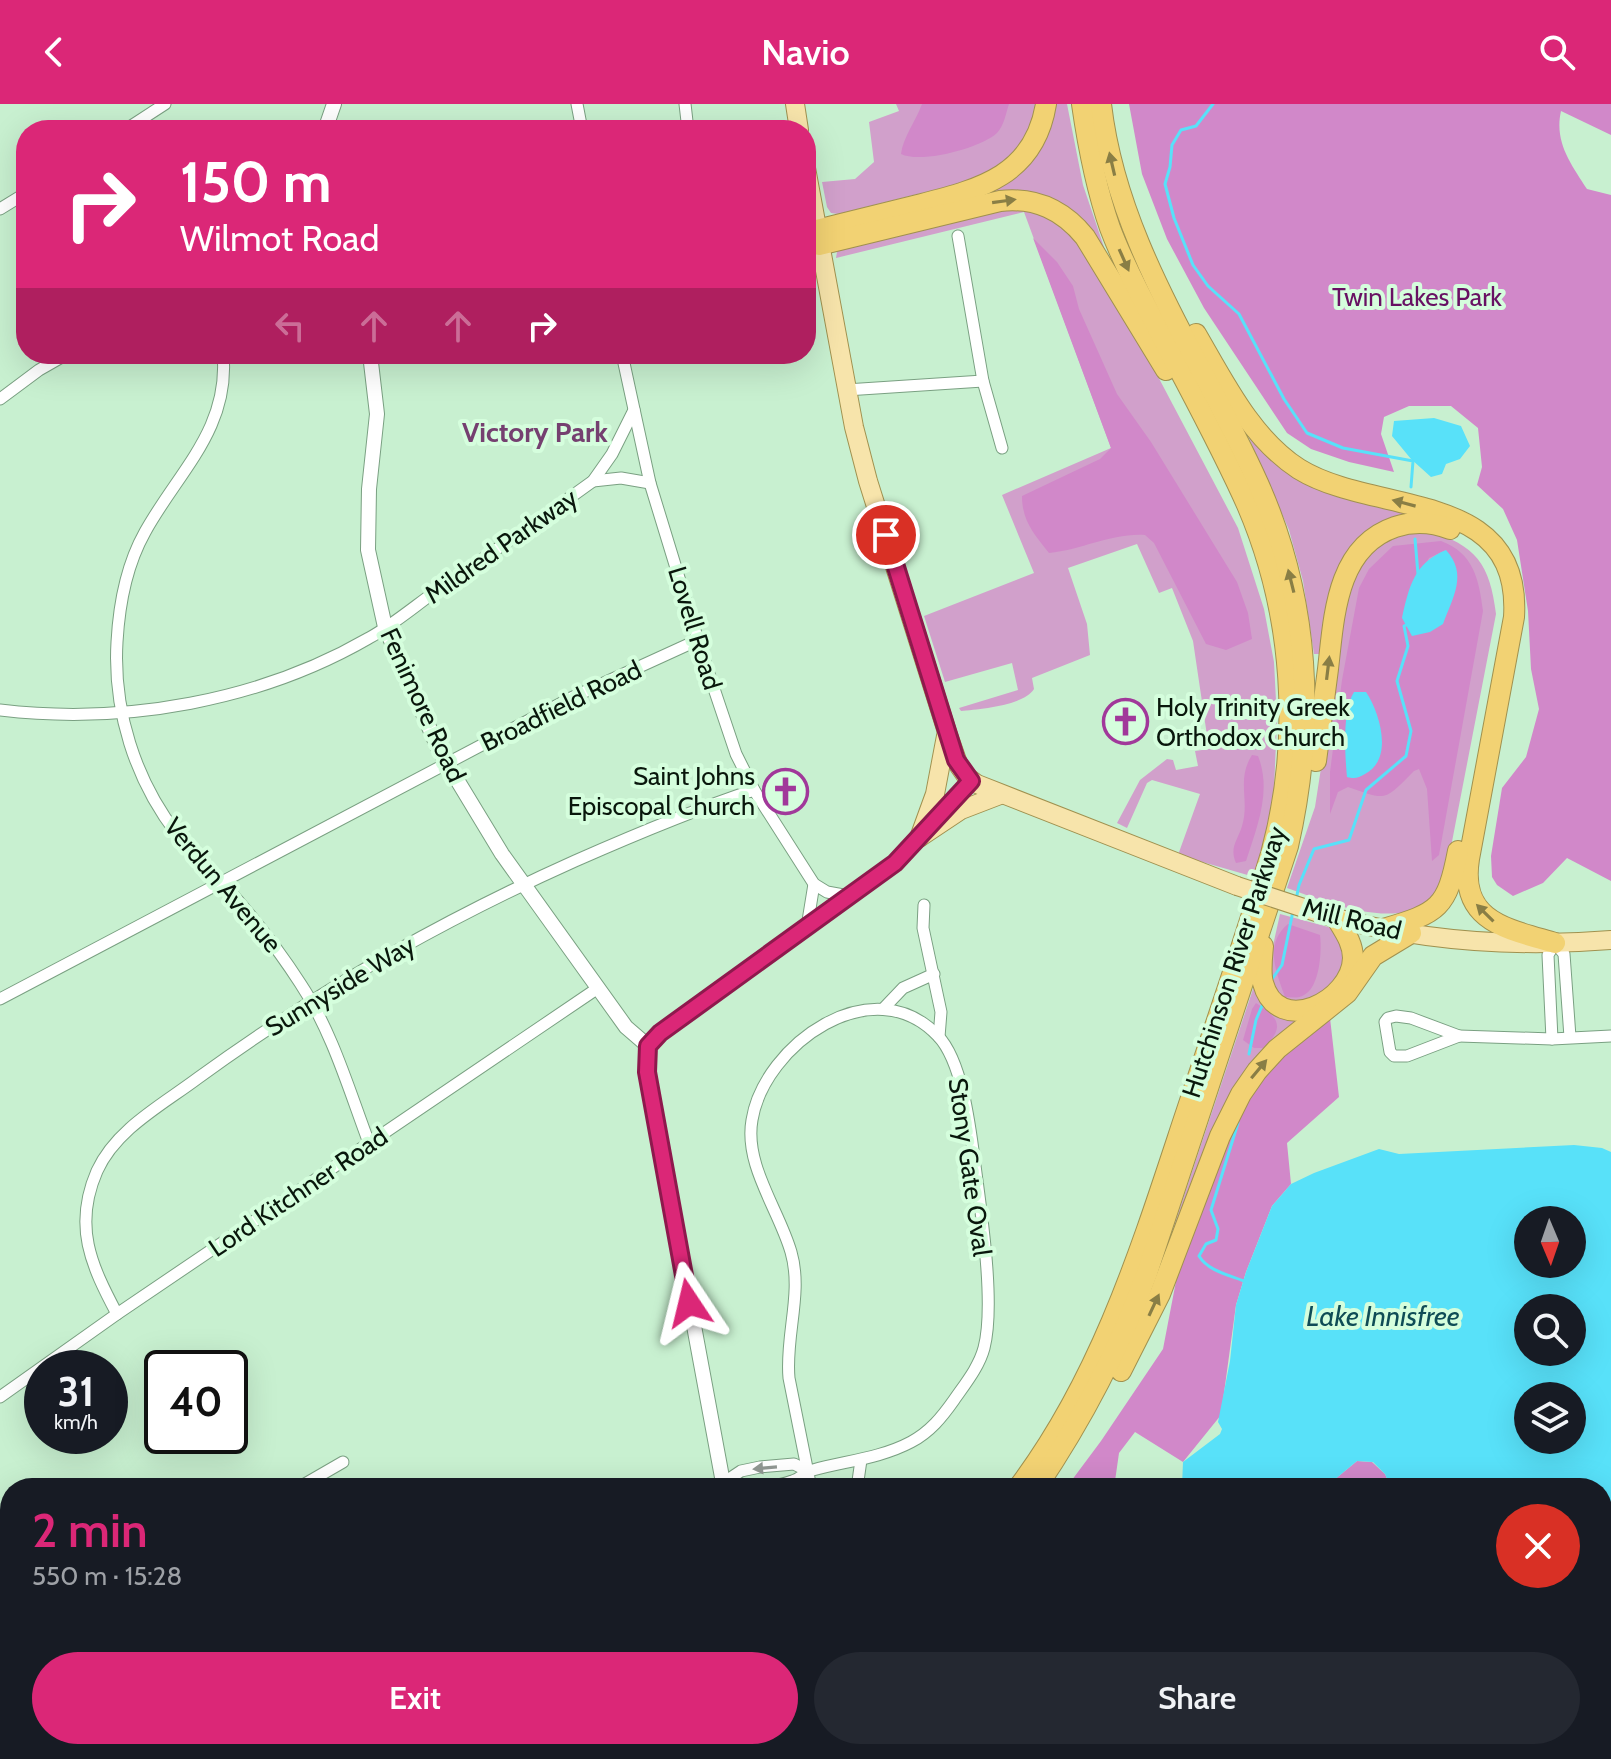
<!DOCTYPE html>
<html lang="en">
<head>
<meta charset="utf-8">
<style>
	body { margin:0; font-family:Cabin,sans-serif; background:#242831; color:#f1f3f6; height:100vh; display:flex; flex-direction:column; font-size:30px; white-space:nowrap }
	* { box-sizing:border-box; margin:0 }
	p { font-size:26px; color:#9ea1a6 }
	.icon { flex:none; width:44px; height:44px; fill:none; stroke:currentColor; stroke-width:2; stroke-linecap:round; stroke-linejoin:round }
	.map { position:relative; flex:1; overflow:hidden }
	.sheet { position:absolute; left:0px; top:1374px; width:1612px; height:282px; display:flex; flex-direction:column; background:#171b24; border-radius:32px 32px 0 0; box-shadow:0 8px 32px #0002 }
	.sheet>* { flex:none }
	.banner { position:absolute; left:16px; top:16px; width:800px; height:244px; border-radius:32px; box-shadow:0 8px 32px #0002; background:#db2777; color:#fff; overflow:hidden }
	.needle { width:52px; rotate:178deg }
	.fabs { position:absolute; left:1514px; top:1102px; display:grid; gap:16px }
	.fabs a { display:grid; place-items:center; width:72px; height:72px; border-radius:50%; background:#171b24; box-shadow:0 8px 32px #0002; font-size:40px }
	.speed { position:absolute; left:24px; top:1246px; display:flex; gap:16px; font-size:40px; font-weight:700; text-align:center }
	.speed>* { display:grid; place-content:center; width:104px; height:104px; border-radius:50%; background:#171b24; box-shadow:0 8px 32px #0002; line-height:1 }
	.speed small { font-size:20px; font-weight:400 }
	.speed .limit { border:4px solid #111; border-radius:12px; background:#fff; color:#111 }
	.pin { position:absolute; display:grid; place-items:center; width:68px; height:68px; color:#fff; margin:-34px; border:4px solid #fff; border-radius:50%; box-shadow:0 2px 8px #0007 }
	.me { position:absolute; width:88px; margin:-44px; rotate:350deg; stroke-linejoin:round; filter:drop-shadow(0 0 6px #0008) }
	.turn { display:flex; align-items:center; gap:28px; height:168px; padding:0 32px; font-size:36px }
	.turn .icon { width:104px; height:104px; stroke-width:2.5 }
	.turn b { display:block; font-size:56px; line-height:68px }
	.lanes { display:flex; align-items:center; height:76px; padding:0 32px; background:#0003; justify-content:center; gap:40px; direction:ltr }
	.lanes .off { opacity:.35 }
	.round { display:grid; place-items:center; flex:none; width:84px; height:84px; border-radius:42px; background:#242831 }
	.summary { display:flex; align-items:center; justify-content:space-between; height:136px; padding:0 32px }
	h1 { font-size:48px; font-weight:600; line-height:60px; color:#db2777 }
	.cta { display:flex; gap:16px; margin-top:auto; padding:16px 32px }
	.cta a { flex:1; height:92px; border-radius:48px; background:#db2777; color:#fff; font-size:32px; font-weight:600; line-height:92px; text-align:center }
	.cta a+a { background:#242831; color:#f1f3f6 }
	header { display:flex; justify-content:space-between; align-items:center; height:104px; padding:0 32px; background:#db2777; color:#fff; font-size:36px; font-weight:600 }
	.map>svg:first-child { display:block }
	.green { fill:#d1a0cb }
	.forest { fill:#d188c9; fill-rule:evenodd }
	.water { fill:#58e1f9; fill-rule:evenodd }
	.lines { fill:none; stroke-linecap:round; stroke-linejoin:round }
	.stream { stroke:#58e1f9; stroke-width:3 }
	.minor-casing { stroke:#7aa082; stroke-width:13 }
	.tertiary-casing { stroke:#7aa082; stroke-width:16 }
	.primary-casing { stroke:#a0914f; stroke-width:20 }
	.motorway-casing { stroke:#a0914f; stroke-width:22 }
	.minor { stroke:#fff; stroke-width:11 }
	.tertiary { stroke:#fff; stroke-width:14 }
	.primary { stroke:#f7e4ab; stroke-width:18 }
	.motorway { stroke:#f2d273; stroke-width:20 }
	.primary-bridge-casing { stroke:#a0914f; stroke-width:20; stroke-linecap:butt }
	.primary-bridge { stroke:#f7e4ab; stroke-width:18 }
	.oneway { fill:#897e45 }
	.oneway2 { fill:#909792 }
	.route-casing { stroke:#8e194d; stroke-width:20 }
	.route { stroke:#db2777; stroke-width:14 }
	.labels { text-anchor:middle; dominant-baseline:central; stroke-width:8; stroke-linejoin:round; paint-order:stroke }
	.park-label { font-size:26px; fill:#681163; stroke:#d5fedd }
	.street-label { font-size:26px; fill:#09170c; stroke:#d5fedd }
	.poi-label { font-size:26px; fill:#09170c; stroke:#d5fedd; text-anchor:start }
	.neighbourhood-label { font-size:28px; font-weight:bold; fill:#754070; stroke:#d5fedd }
	.water-label { font-size:28px; font-style:italic; fill:#0f4c56; stroke:#d5fedd }
</style>
</head>
<body>
<header><svg class="icon" aria-label="back" viewBox="0 0 24 24"><path d="M15 5l-7 7 7 7"/></svg>Navio<svg class="icon" aria-label="search" viewBox="0 0 24 24"><circle cx="10" cy="10" r="6"/><path d="M15 15l6 6"/></svg></header>
<div class="map">
<svg width="1611" height="1655" viewBox="0 0 1611 1655">
	<rect width="100%" height="100%" fill="#c8f0d0"/>
	<g class="green">
		<path d="M 896,0 L 1037,0 L 1026,35 L 1009,55 L 982,74 L 838,110 L 831,109 L 827,103 L 822,78 L 855,75 L 874,58 L 869,18 L 899,7 Z"/>
		<path d="M 1052,0 L 1067,0 L 1083,81 L 1107,152 L 1071,110 L 961,99 L 985,90 Z"/>
		<path d="M 1019,102 L 1060,116 L 1082,142 L 1135,229 L 1238,424 L 1264,505 L 1274,558 L 1277,616 L 1274,685 L 1258,774 L 1178,751 L 1200,690 L 1152,676 L 1147,679 L 1127,724 L 1117,719 L 1140,676 L 1167,655 L 1173,656 L 1176,666 L 1198,662 L 1195,647 L 1209,645 L 1193,537 L 1172,484 L 1159,489 L 1137,440 L 1068,464 L 1087,520 L 1090,551 L 1032,574 L 1034,585 C 1023,602 980,605 961,607 L 959,604 L 1018,586 L 1012,559 L 945,578 L 924,512 L 1034,469 L 1002,391 L 1111,344 L 1024,108 L 836,154 L 837,148 L 843,143 Z"/>
		<path d="M 1245,325 L 1266,347 L 1422,410 L 1375,426 L 1321,550 L 1314,550 L 1303,477 L 1289,426 Z"/>
		<path d="M 1428,427 C 1476,441 1490,460 1496,510 L 1444,779 C 1416,835 1331,800 1287,784 L 1315,703 L 1347,496 C 1362,450 1378,433 1428,427 Z"/>
		<path d="M 1280,810 L 1332,824 L 1343,833 L 1347,857 L 1324,893 L 1294,902 L 1273,888 L 1270,855 Z"/>
		<path d="M 1257,873 L 1266,902 L 1311,909 L 1175,1134 L 1171,1131 Z"/>
	</g>
	<g class="forest">
		<path d="M 922,0 L 1009,0 C 1006,9 1004,22 997,29 C 981,44 921,60 901,50 C 903,33 916,17 922,0 Z"/>
		<path d="M 1129,0 L 1611,0 L 1611,31 L 1561,7 C 1554,38 1571,60 1587,85 L 1611,91 L 1611,777 L 1567,754 L 1543,779 L 1513,792 L 1497,781 L 1492,773 L 1491,752 L 1502,684 L 1526,653 L 1539,605 L 1531,565 L 1528,507 L 1517,436 L 1503,405 L 1477,381 L 1482,363 L 1478,324 L 1451,302 L 1409,302 L 1384,313 L 1381,330 L 1394,368 L 1349,358 L 1311,345 L 1287,329 L 1204,204 L 1167,135 L 1142,70 Z"/>
		<path d="M 1033,134 L 1057,158 L 1073,182 L 1079,205 L 1117,290 L 1151,338 L 1237,478 L 1248,509 L 1252,535 L 1226,546 L 1206,540 L 1154,439 L 1145,431 C 1111,429 1082,446 1049,449 C 1034,430 1022,417 1022,392 L 1100,355 L 1111,344 Z"/>
		<path d="M 1441,437 C 1474,449 1479,476 1483,507 L 1439,751 L 1432,757 L 1427,685 L 1419,665 L 1414,667 C 1384,697 1388,697 1348,683 L 1338,688 L 1330,710 L 1330,668 L 1342,576 L 1359,484 L 1369,465 L 1393,442 ZM 1446,446 L 1402,514 L 1409,492 L 1429,454 Z"/>
		<path d="M 1252,651 L 1258,652 C 1272,687 1257,723 1246,757 L 1236,759 C 1229,743 1238,736 1242,722 C 1250,696 1236,676 1252,651 Z"/>
		<path d="M 1288,820 L 1320,831 C 1322,846 1320,883 1304,891 C 1298,895 1291,893 1285,893 C 1276,868 1264,840 1288,820 Z"/>
		<path d="M 1256,899 C 1280,914 1285,924 1263,944 L 1254,944 L 1243,936 L 1252,905 Z"/>
		<path d="M 1330,914 L 1339,993 L 1287,1039 L 1291,1080 L 1272,1102 L 1246,1168 L 1236,1201 L 1221,1311 L 1183,1358 L 1135,1328 L 1119,1349 L 1114,1384 L 1066,1384 L 1101,1337 L 1163,1245 L 1177,1172 L 1244,994 L 1268,965 Z"/>
		<path d="M 1357,1357 L 1372,1358 L 1385,1370 L 1391,1384 L 1333,1384 L 1334,1376 Z"/>
	</g>
	<g class="water">
		<path d="M 1434,314 L 1461,322 L 1470,342 L 1460,355 L 1446,360 L 1442,370 L 1431,373 L 1411,355 L 1392,332 L 1394,317 Z"/>
		<path d="M 1446,446 C 1468,470 1453,493 1443,520 L 1430,528 L 1412,532 L 1402,514 C 1409,483 1414,459 1446,446 Z"/>
		<path d="M 1354,588 L 1366,588 C 1380,609 1394,655 1365,670 C 1358,674 1355,675 1347,673 C 1345,651 1342,607 1354,588 Z"/>
		<path d="M 1574,1041 L 1602,1044 L 1611,1048 L 1611,1655 L 1229,1655 L 1228,1646 L 1602,1646 L 1602,1384 L 1391,1384 L 1385,1370 L 1373,1358 L 1357,1357 L 1334,1376 L 1332,1384 L 1183,1384 L 1182,1382 L 1183,1358 L 1220,1330 L 1222,1325 L 1218,1318 L 1230,1257 L 1236,1201 L 1246,1168 L 1272,1102 L 1291,1080 L 1314,1069 L 1379,1045 L 1399,1050 ZM 1528,1116 L 1572,1116 L 1572,1160 L 1528,1160 ZM 1528,1204 L 1572,1204 L 1572,1248 L 1528,1248 ZM 1528,1292 L 1572,1292 L 1572,1336 L 1528,1336 Z"/>
	</g>
	<g class="lines">
		<g class="stream">
			<path d="M 1213,0 L 1196,22 L 1181,26 L 1172,41 L 1170,63 L 1165,80 L 1174,114 L 1193,161 L 1208,182 L 1239,210 L 1284,295 L 1307,329 L 1343,344 L 1413,357 L 1411,383"/>
			<path d="M 1415,435 L 1418,470"/>
			<path d="M 1296,796 L 1299,781 L 1314,745 L 1349,736 L 1366,686 L 1406,652 L 1411,627 L 1397,577 L 1408,542 L 1404,522 L 1406,521"/>
			<path d="M 1270,878 L 1282,861 L 1293,807"/>
			<path d="M 1249,950 L 1256,916 L 1264,897"/>
			<path d="M 1238,1019 L 1211,1106 L 1218,1125 L 1216,1136 L 1206,1140 L 1199,1152 C 1208,1167 1229,1171 1244,1177"/>
		</g>
		<defs>
			<g id="minor">
				<path d="M 577,0 L 582,26"/>
				<path d="M 685,0 L 688,26"/>
				<path d="M 125,26 L 165,0"/>
				<path d="M 0,105 L 26,89"/>
				<path d="M 958,132 L 983,277 L 1002,344"/>
				<path d="M 223,250 C 230,325 178,368 145,428 C 127,460 119,502 117,538 C 113,606 135,676 177,730 C 191,749 210,765 226,783 C 253,813 278,845 300,879 C 332,927 349,986 369,1039"/>
				<path d="M 622,250 L 650,379 L 702,549 L 736,650 L 754,686 L 814,780 L 827,788 L 849,792"/>
				<path d="M 846,286 L 983,277"/>
				<path d="M 0,295 L 39,266 L 67,250"/>
				<path d="M 593,377 L 621,374 L 650,379"/>
				<path d="M 0,606 C 125,621 260,597 369,534 C 393,521 416,501 439,485 C 490,450 542,414 593,377 L 612,350 L 634,306"/>
				<path d="M 924,801 L 923,824 L 941,908 L 939,933"/>
				<path d="M 807,823 L 814,780"/>
				<path d="M 0,895 L 571,594 L 698,536"/>
				<path d="M 883,905 L 903,884 L 934,870"/>
				<path d="M 1396,912 L 1411,914 L 1459,932 L 1407,952 L 1394,952 L 1390,948 L 1385,918 L 1388,914 Z"/>
				<path d="M 1459,932 L 1552,935 L 1611,932"/>
				<path d="M 1552,935 L 1548,851 L 1555,839 L 1564,850 L 1570,933"/>
				<path d="M 117,1210 C 91,1161 73,1122 97,1067 C 116,1025 162,1001 198,974 C 316,888 441,817 575,757 C 634,731 693,706 754,686"/>
				<path d="M 0,1293 L 117,1210 L 598,884"/>
				<path d="M 298,1384 L 343,1358"/>
				<path d="M 694,1384 L 723,1379 L 741,1367 L 760,1363 L 794,1360 L 808,1367"/>
				<path d="M 762,1384 C 772,1382 783,1381 792,1377 C 800,1375 805,1368 813,1366 C 846,1357 881,1354 911,1338 C 930,1328 942,1313 954,1296 C 965,1280 979,1263 984,1244 C 995,1202 982,1114 976,1069 C 971,1032 964,959 938,932 C 873,863 764,941 752,1016 C 744,1061 779,1106 791,1148 C 803,1189 785,1232 789,1274 L 811,1384"/>
				<path d="M 857,1384 L 861,1356"/>
				<path d="M 0,1598 L 10,1586"/>
				<path d="M 373,1655 L 385,1646"/>
			</g>
			<g id="tertiary">
				<path d="M 325,26 L 334,0"/>
				<path d="M 370,250 L 377,310 L 369,385 L 368,446 L 385,523 L 439,646 L 502,750 L 626,923 L 648,942"/>
				<path d="M 724,1384 L 647,968 L 648,942 L 660,929 L 895,759 L 971,677"/>
				<path d="M 770,1646 L 772,1655"/>
			</g>
			<g id="primary">
				<path d="M 795,0 L 799,26"/>
				<path d="M 806,64 L 854,323 L 868,377 L 947,628 L 959,662 L 966,672 L 977,680 L 1237,782"/>
				<path d="M 919,734 L 935,690 L 946,632"/>
				<path d="M 919,734 L 961,706 L 1000,691"/>
				<path d="M 1328,812 C 1420,837 1516,844 1611,836"/>
			</g>
			<g id="motorway">
				<path d="M 817,126 C 849,118 881,110 914,102 C 976,86 1034,74 1046,0"/>
				<path d="M 819,141 L 1000,97 C 1036,93 1063,106 1085,133 L 1166,266"/>
				<path d="M 1196,230 C 1224,278 1251,334 1299,365 C 1375,412 1522,384 1514,513 L 1469,755 C 1459,818 1508,825 1555,839"/>
				<path d="M 1316,657 C 1320,626 1324,596 1328,565 C 1334,513 1336,443 1395,423 C 1414,417 1432,418 1450,425"/>
				<path d="M 1383,825 C 1439,809 1447,804 1458,747"/>
				<path d="M 1263,842 C 1262,854 1260,868 1263,879 C 1278,934 1352,897 1353,854 C 1353,839 1344,827 1337,815"/>
				<path d="M 1121,1267 L 1160,1190 L 1220,1032 L 1241,990 L 1257,967 L 1277,945 L 1347,889 L 1373,852 L 1411,829"/>
				<path d="M 1018,1384 C 1101,1274 1141,1145 1184,1015 C 1213,927 1244,839 1271,750 C 1302,636 1294,510 1247,401 C 1219,338 1185,278 1154,217 C 1138,187 1122,156 1110,124 C 1096,84 1088,42 1082,0"/>
				<path d="M 1036,1384 C 1082,1316 1119,1246 1147,1169 L 1288,742 C 1316,620 1310,495 1258,379 C 1202,254 1117,140 1101,0"/>
				<path d="M 617,1655 L 626,1646"/>
				<path d="M 696,1655 L 711,1646"/>
				<path d="M 721,1655 L 736,1646"/>
			</g>
		</defs>
		<use href="#minor" class="minor-casing"/>
		<use href="#tertiary" class="tertiary-casing"/>
		<use href="#primary" class="primary-casing"/>
		<use href="#motorway" class="motorway-casing"/>
		<use href="#minor" class="minor"/>
		<use href="#tertiary" class="tertiary"/>
		<use href="#primary" class="primary"/>
		<use href="#motorway" class="motorway"/>
		<defs>
			<path id="primary-bridge" d="M 1237,782 L 1325,811"/>
		</defs>
		<use href="#primary-bridge" class="primary-bridge-casing"/>
		<use href="#primary-bridge" class="primary-bridge"/>
	</g>
	<defs><path id="oneway-solid" d="M-6-.8H1V-3.2L6.5 0L1 3.2V.8H-6Z" transform="scale(2)"/></defs>
	<g class="oneway">
		<use href="#oneway-solid" transform="translate(1112 60) rotate(-103)"/>
		<use href="#oneway-solid" transform="translate(1004 97) rotate(-8)"/>
		<use href="#oneway-solid" transform="translate(1124 156) rotate(66)"/>
		<use href="#oneway-solid" transform="translate(1404 399) rotate(-165)"/>
		<use href="#oneway-solid" transform="translate(1291 477) rotate(-104)"/>
		<use href="#oneway-solid" transform="translate(1328 564) rotate(-83)"/>
		<use href="#oneway-solid" transform="translate(1485 809) rotate(-135)"/>
		<use href="#oneway-solid" transform="translate(1259 965) rotate(-50)"/>
		<use href="#oneway-solid" transform="translate(1154 1201) rotate(-65)"/>
	</g>
	<use class="oneway2" href="#oneway-solid" transform="translate(765 1364) rotate(175)"/>
	<g class="lines">
		<defs>
			<path id="route" d="M 689,1199 L 647,968 L 648,942 L 660,929 L 895,759 L 971,677 L 956,656 L 886,431"/>
		</defs>
		<use href="#route" class="route-casing"/>
		<use href="#route" class="route"/>
	</g>
	<defs>
		<symbol id="church-ring" viewBox="-11 -11 22 22"><circle r="9.5" fill="#d5fedd" stroke="#a1389a" stroke-width="1.5"/><path d="M-1.2-6h2.4v3.5h3.3v2.4h-3.3V6h-2.4V-.1h-3.3v-2.4h3.3Z" fill="#a1389a"/></symbol>
	</defs>
	<g fill-rule="evenodd">
		<use href="#church-ring" x="1100" y="592" width="51" height="51"/>
		<use href="#church-ring" x="760" y="662" width="51" height="51"/>
	</g>
	<g class="labels">
		<g class="park-label">
			<text x="1417" y="193">Twin Lakes Park</text>
		</g>
		<g class="street-label">
			<text transform="translate(501 442) rotate(-35)">Mildred Parkway</text>
			<text transform="translate(695 524) rotate(73)">Lovell Road</text>
			<text transform="translate(423 601) rotate(65)">Fenimore Road</text>
			<text transform="translate(561 602) rotate(-26)">Broadfield Road</text>
			<text transform="translate(223 781) rotate(50)">Verdun Avenue</text>
			<text transform="translate(1352 815) rotate(14)">Mill Road</text>
			<text transform="translate(1234 858) rotate(-72)">Hutchinson River Parkway</text>
			<text transform="translate(340 882) rotate(-31)">Sunnyside Way</text>
			<text transform="translate(970 1063) rotate(82)">Stony Gate Oval</text>
			<text transform="translate(298 1088) rotate(-34)">Lord Kitchner Road</text>
		</g>
		<g class="poi-label">
			<text x="1156" y="603">Holy Trinity Greek<tspan x="1156" dy="30">Orthodox Church</tspan></text>
			<text x="755" y="672" text-anchor="end">Saint Johns<tspan x="755" dy="30">Episcopal Church</tspan></text>
		</g>
		<g class="neighbourhood-label">
			<text x="535" y="328">Victory Park</text>
		</g>
		<g class="water-label">
			<text x="1383" y="1212">Lake Innisfree</text>
		</g>
	</g>
</svg>
<div class="fabs">
<a><svg class="needle" viewBox="-14 -14 28 28"><path d="M0-13l5 13h-10z" fill="#e53935"/><path d="M0 13l5-13h-10z" fill="#9ea1a6"/></svg></a>
<a><svg class="icon" aria-label="search" viewBox="0 0 24 24"><circle cx="10" cy="10" r="6"/><path d="M15 15l6 6"/></svg></a>
<a><svg class="icon" aria-label="layers" viewBox="0 0 24 24"><path d="M12 4l9 5-9 5-9-5zM3 14l9 5 9-5"/></svg></a>
</div>
<div class="speed"><div>31<small>km/h</small></div><div class="limit">40</div></div>
<div class="pin" style="left:886px;top:431px;background:#d93025"><svg class="icon" aria-label="arrive" viewBox="0 0 24 24"><path d="M6 21V4h12l-3 4 3 4H6"/></svg></div>
<svg class="me" style="left:689px;top:1199px" viewBox="-20 -20 40 40"><path d="M0-17L14 15 0 8-14 15z" fill="#db2777" stroke="#fff" stroke-width="4"/></svg>
<div class="banner">
<div class="turn"><svg class="icon" aria-label="right" viewBox="0 0 24 24"><path d="M7 20v-9h11M14 6l5 5-5 5"/></svg><div><b>150 m</b>Wilmot Road</div></div>
<div class="lanes"><svg class="icon off" aria-label="left" viewBox="0 0 24 24"><path d="M17 20v-9H6M10 6l-5 5 5 5"/></svg><svg class="icon off" aria-label="ahead" viewBox="0 0 24 24"><path d="M12 20V5M6 11l6-6 6 6"/></svg><svg class="icon off" aria-label="ahead" viewBox="0 0 24 24"><path d="M12 20V5M6 11l6-6 6 6"/></svg><svg class="icon" aria-label="right" viewBox="0 0 24 24"><path d="M7 20v-9h11M14 6l5 5-5 5"/></svg></div>
</div>
<section class="sheet">
<div class="summary"><div><h1>2 min</h1><p>550 m · 15:28</p></div><a class="round" style="background:#d93025;color:#fff"><svg class="icon" aria-label="close" viewBox="0 0 24 24"><path d="M6 6l12 12M18 6L6 18"/></svg></a></div>
<div class="cta"><a>Exit</a><a>Share</a></div>
</section>
</div>
</body>
</html>
